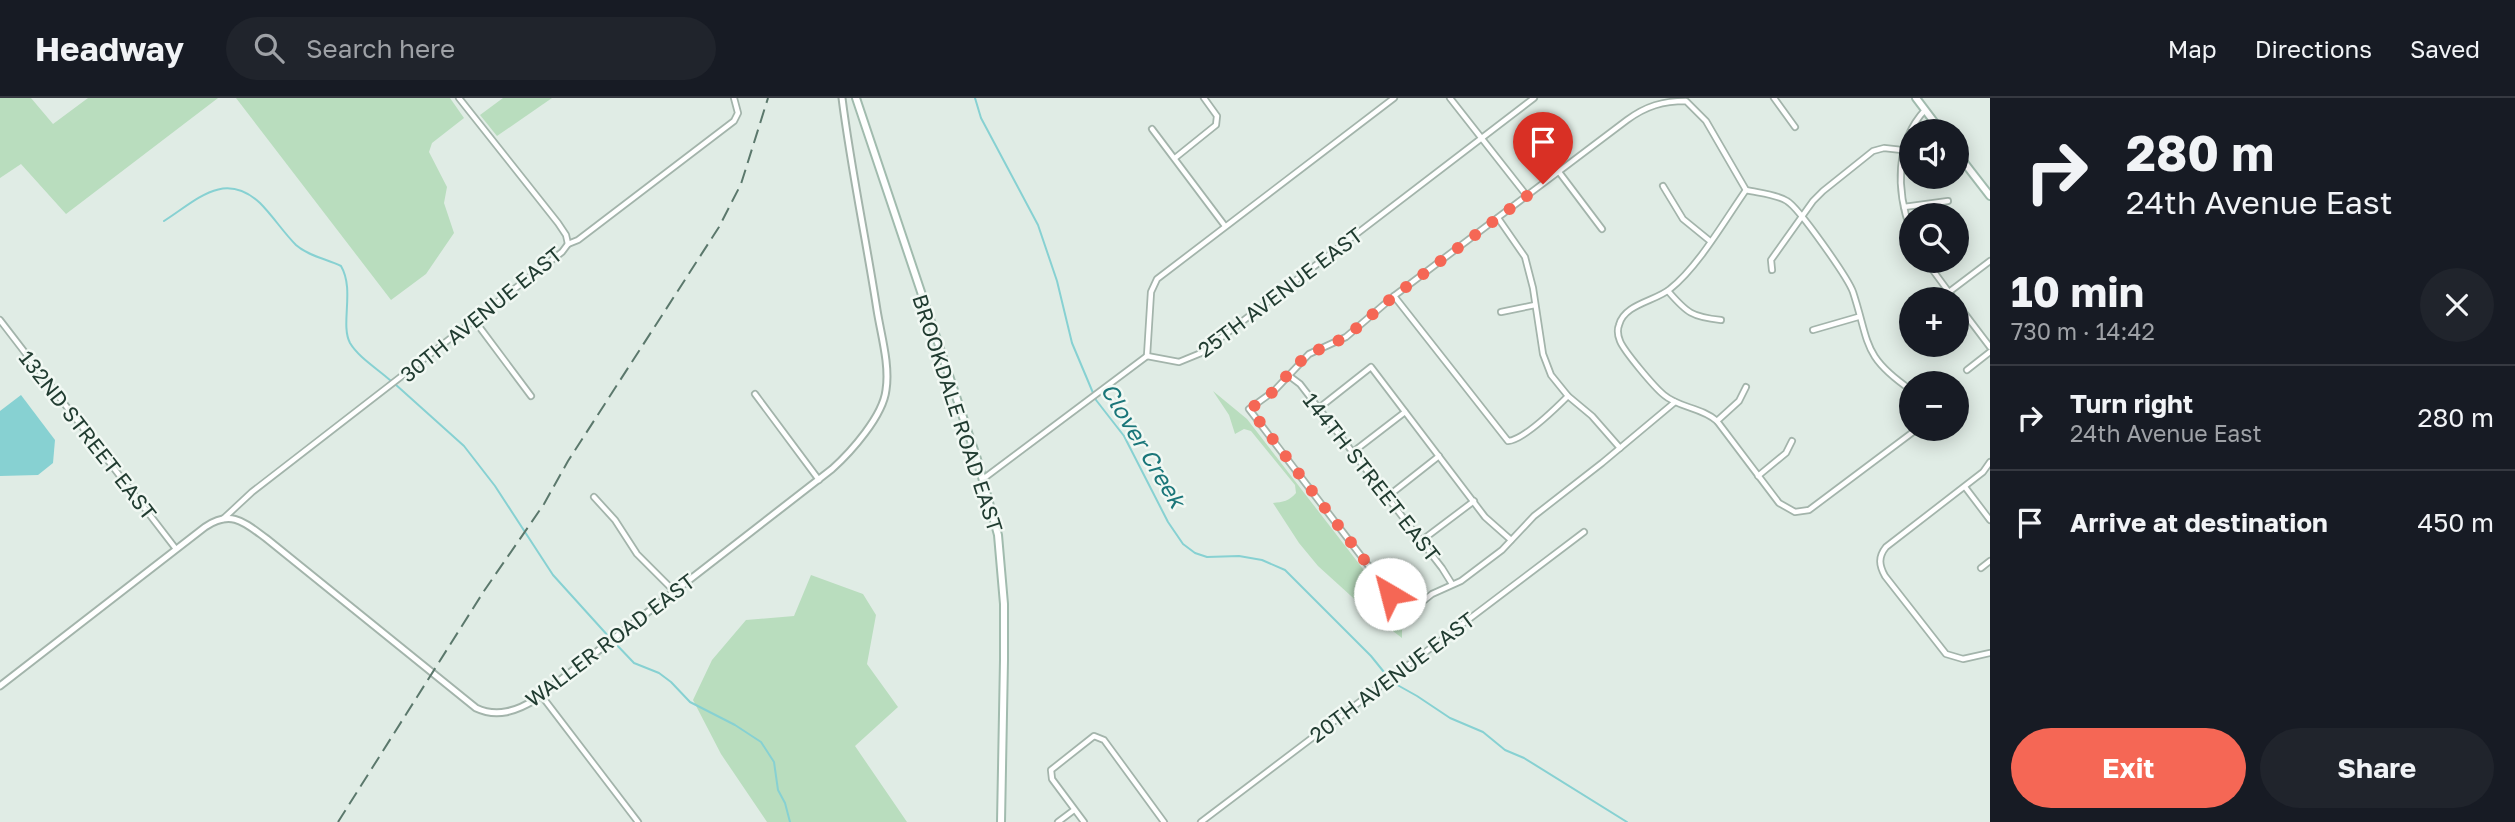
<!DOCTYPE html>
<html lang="en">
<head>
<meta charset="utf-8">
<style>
	body { margin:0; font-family:"Golos Text",sans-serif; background:#20242c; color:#f1f3f6; height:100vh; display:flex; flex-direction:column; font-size:26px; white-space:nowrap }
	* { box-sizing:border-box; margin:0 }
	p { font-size:23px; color:#9ea1a6 }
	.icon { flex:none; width:38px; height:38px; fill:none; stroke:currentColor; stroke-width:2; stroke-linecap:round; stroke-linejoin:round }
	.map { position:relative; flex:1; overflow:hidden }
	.side { display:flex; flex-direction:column; background:#171b24; width:525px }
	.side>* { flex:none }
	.top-card { background:#171b24; color:#f1f3f6; overflow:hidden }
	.fabs { position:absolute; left:1899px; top:21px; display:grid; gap:14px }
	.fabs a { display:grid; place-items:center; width:70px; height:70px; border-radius:50%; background:#171b24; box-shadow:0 4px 18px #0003; font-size:35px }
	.pin { position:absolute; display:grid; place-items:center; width:60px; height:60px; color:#fff; margin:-72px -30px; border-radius:50% 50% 50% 0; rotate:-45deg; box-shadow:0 0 7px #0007 }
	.pin .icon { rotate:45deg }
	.me { position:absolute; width:77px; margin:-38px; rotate:323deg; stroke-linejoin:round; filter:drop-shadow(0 0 5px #0008) }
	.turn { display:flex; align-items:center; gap:24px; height:147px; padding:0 21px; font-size:32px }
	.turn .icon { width:91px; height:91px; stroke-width:2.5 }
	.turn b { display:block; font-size:49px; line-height:60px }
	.round { display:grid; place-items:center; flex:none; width:74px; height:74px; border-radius:37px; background:#20242c }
	.overview { display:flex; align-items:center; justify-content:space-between; height:119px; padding:0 21px }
	h1 { font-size:42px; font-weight:700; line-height:52px }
	.button { display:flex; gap:14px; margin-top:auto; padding:14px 21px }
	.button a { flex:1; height:80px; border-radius:42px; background:#f56755; color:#fff; font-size:28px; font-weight:700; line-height:80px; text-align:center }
	.button a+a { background:#20242c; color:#f1f3f6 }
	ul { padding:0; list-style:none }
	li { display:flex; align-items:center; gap:21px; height:105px; padding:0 21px; border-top:2px solid #363941 }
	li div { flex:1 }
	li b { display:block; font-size:26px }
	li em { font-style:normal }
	header { display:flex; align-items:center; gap:42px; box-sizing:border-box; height:98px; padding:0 35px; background:#171b24; border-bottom:2px solid #363941 }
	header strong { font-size:33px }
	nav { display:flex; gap:38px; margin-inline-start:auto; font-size:24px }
	.search { width:490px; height:63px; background:#20242c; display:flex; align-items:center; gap:18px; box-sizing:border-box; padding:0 24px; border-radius:38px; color:#9ea1a6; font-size:26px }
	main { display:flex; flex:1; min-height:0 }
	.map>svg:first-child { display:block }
	.green { fill:#b9ddbe }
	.water { fill:#87d1d2 }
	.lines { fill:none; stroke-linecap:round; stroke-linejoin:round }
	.stream { stroke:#87d1d2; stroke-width:2 }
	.minor-casing { stroke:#a3b4ab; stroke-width:8 }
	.tertiary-casing { stroke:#a3b4ab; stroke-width:9 }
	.secondary-casing { stroke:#a1bbae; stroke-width:10 }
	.minor { stroke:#fff; stroke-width:4.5 }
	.tertiary { stroke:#fff; stroke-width:5 }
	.secondary { stroke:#fff; stroke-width:6 }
	.rail { stroke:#5b786c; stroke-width:2; stroke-dasharray:14 7; stroke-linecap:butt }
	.route { stroke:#f56755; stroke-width:12; stroke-dasharray:0 21.6 }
	.labels { text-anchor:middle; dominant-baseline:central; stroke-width:5; stroke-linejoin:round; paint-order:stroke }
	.street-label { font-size:21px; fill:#213c31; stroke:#f1f8f3 }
	.water-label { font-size:23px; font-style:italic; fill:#1a7679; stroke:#f1f8f3 }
</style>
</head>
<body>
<header>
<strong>Headway</strong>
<div class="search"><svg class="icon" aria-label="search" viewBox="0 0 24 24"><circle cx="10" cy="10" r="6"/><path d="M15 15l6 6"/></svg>Search here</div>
<nav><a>Map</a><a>Directions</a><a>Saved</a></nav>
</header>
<main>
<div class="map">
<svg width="1990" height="724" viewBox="0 0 1990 724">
	<rect width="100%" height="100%" fill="#e0ece5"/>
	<g class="green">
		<path d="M 0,0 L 31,0 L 53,26 L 88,0 L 218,0 L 66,116 L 21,66 L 0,80 Z"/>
		<path d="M 236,0 L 450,0 L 464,20 L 432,45 L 429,54 L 447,89 L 444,105 L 454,135 L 426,176 L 391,202 Z"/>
		<path d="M 503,0 L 552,0 L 497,38 L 480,17 Z"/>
		<path d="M 1213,293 L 1247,321 L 1394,511 L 1398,522 L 1402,525 L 1402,540 L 1372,517 L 1318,468 L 1299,445 L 1273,405 C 1283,404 1289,403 1296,395 L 1295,387 L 1251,333 L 1244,331 L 1235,336 L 1229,317 Z"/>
		<path d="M 811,477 L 863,496 L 876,517 L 867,566 L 898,609 L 855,648 L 907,724 L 767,724 L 721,656 L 693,602 L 712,562 L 746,522 L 794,518 Z"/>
	</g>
	<path class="water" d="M 21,297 L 55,342 L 53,365 L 38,377 L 0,378 L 0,313 Z"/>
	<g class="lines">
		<g class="stream">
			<path d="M 975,0 L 981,20 L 1038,127 L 1057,183 L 1072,245 L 1096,302 L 1124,338 L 1168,424 L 1183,446 L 1195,455 L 1207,459 L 1239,458 L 1262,462 L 1285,472 L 1371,558 L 1392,584 L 1417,598 L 1450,620 L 1483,634 L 1505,652 L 1524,660 L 1627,724"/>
			<path d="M 164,123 C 197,102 224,72 260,105 C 273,118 283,134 296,147 C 308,158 327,161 341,168 C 355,192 340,226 350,245 C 359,260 378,271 391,283"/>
			<path d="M 395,286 L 464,348 L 495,388 L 553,477 L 610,540"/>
			<path d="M 614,544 L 634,565 L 659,575 L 671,584 L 690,604 L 735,627 L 761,644 L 774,664 L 778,692 L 785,705 L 790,724"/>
		</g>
		<defs>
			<g id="minor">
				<path d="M 459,0 L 558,125 L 566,137 L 568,146"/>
				<path d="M 1450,0 L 1527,98"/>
				<path d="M 1774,0 L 1795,29"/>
				<path d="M 1152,31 L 1225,128"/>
				<path d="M 1175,60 L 1216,27 L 1217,18 L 1204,0"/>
				<path d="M 1559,74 L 1602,131"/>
				<path d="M 1663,88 L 1683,121 L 1710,143"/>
				<path d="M 1746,92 C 1725,122 1698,169 1670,191 C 1656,203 1624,206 1619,227 C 1617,232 1618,238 1620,243 C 1624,253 1654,289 1664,297 C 1679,310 1701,309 1717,323 L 1779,405 L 1795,414 L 1809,412 L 1917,331"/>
				<path d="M 1904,109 L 1948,103"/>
				<path d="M 1498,120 L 1525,159 L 1533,190 L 1543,256 L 1551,277 L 1568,298 L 1592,318 L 1620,350"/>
				<path d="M 1911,133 C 1896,93 1895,44 1925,12"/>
				<path d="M 1926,163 L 1954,201"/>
				<path d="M 1772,172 L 1771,162 L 1813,103 L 1823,93 L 1873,53 L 1884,50 L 1902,52"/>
				<path d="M 1668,193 C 1687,215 1692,219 1721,222"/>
				<path d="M 1949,194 L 1990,163"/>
				<path d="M 1394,198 L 1508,343 C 1524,342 1556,310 1568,298"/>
				<path d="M 1956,204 L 1990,249"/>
				<path d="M 1501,214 L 1535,207"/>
				<path d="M 0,222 L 176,451"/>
				<path d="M 475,223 L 531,298"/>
				<path d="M 1813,232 L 1858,219"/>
				<path d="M 1147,258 L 1179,264 L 1201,255 L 1534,0"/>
				<path d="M 1147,258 L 1151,194 L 1157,181 L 1394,0"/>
				<path d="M 1967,272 L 1990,254"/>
				<path d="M 1288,277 L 1300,286 L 1442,470 L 1452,486"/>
				<path d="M 755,296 L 819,382"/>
				<path d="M 1675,304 L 1602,365 L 1534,418 L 1502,452 L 1461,483 L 1432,496 L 1406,517 L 1249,311 L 1274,293 L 1309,256 L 1346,239 L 1394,198 L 1627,22 C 1646,8 1663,3 1686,3 L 1706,23 L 1746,92 C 1759,95 1776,96 1787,103 C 1799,110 1848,180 1853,194 C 1870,246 1862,258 1911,292"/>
				<path d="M 1319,310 L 1371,269 L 1485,419 L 1511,442"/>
				<path d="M 1717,323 L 1739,303 L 1746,289"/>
				<path d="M 1353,354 L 1405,314"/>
				<path d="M 1990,364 L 1983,374 L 1886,449 C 1878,459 1879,467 1885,478 L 1946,556 L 1963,561 L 1990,555"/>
				<path d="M 1758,378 L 1786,355 L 1792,343"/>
				<path d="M 983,381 L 1147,258"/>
				<path d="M 1965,389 L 1990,422"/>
				<path d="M 594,399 L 615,422 L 637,456 L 674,493"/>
				<path d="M 1387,399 L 1439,358"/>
				<path d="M 223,421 L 252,394 L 562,154 L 568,146 L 578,142 L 734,23 L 738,15 L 734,0"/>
				<path d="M 1421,443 L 1474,403"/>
				<path d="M 1981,470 L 1990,463"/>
				<path d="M 541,597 L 638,724"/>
				<path d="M 1058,724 L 1074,712"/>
				<path d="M 1084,724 L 1052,681 L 1051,672 L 1094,638 L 1104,642 L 1164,724"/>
				<path d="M 1201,724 L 1584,434"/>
			</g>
			<path id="tertiary" d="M 0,588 L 205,429 C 232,411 245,425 267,441 L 476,610 C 497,620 517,613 536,601 L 832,371 C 851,354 883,318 886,292 C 890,267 881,237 877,212 C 866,141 851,71 842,0"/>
			<g id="secondary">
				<path d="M 856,0 L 977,361 L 998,437 L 1004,506 L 1004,562 L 1001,724"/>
				<path d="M 1916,0 L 1941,33"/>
				<path d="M 1956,54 L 1990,98"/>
			</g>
		</defs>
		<use href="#minor" class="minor-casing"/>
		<use href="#tertiary" class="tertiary-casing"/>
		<use href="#secondary" class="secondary-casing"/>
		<use href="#minor" class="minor"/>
		<use href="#tertiary" class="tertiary"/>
		<use href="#secondary" class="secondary"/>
		<path class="rail" d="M 338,724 L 484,493 L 544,406 L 568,363 L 719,129 L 741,86 L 768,0"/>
	</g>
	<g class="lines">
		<path class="route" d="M 1390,496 L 1250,311 L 1274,293 L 1294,269 L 1309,256 L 1346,239 L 1394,198 L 1543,86"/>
	</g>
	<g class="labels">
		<g class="street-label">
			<text transform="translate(1280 194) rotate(-37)">25TH AVENUE EAST</text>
			<text transform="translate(481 216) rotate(-39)">30TH AVENUE EAST</text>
			<text transform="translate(958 315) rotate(72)">BROOKDALE ROAD EAST</text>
			<text transform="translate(88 337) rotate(52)">132ND STREET EAST</text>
			<text transform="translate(1372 379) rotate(52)">144TH STREET EAST</text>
			<text transform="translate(610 542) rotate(-37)">WALLER ROAD EAST</text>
			<text transform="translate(1392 579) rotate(-37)">20TH AVENUE EAST</text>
		</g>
		<g class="water-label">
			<text transform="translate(1144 347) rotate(59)">Clover Creek</text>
		</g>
	</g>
</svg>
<div class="fabs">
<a><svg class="icon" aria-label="sound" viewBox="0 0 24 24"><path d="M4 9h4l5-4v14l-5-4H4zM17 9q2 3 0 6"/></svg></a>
<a><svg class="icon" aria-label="search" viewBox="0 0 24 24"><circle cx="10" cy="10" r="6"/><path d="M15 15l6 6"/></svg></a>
<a>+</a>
<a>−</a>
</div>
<div class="pin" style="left:1543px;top:86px;background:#d93025"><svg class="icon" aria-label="arrive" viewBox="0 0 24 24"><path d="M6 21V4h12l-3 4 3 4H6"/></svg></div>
<svg class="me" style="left:1390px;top:496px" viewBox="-20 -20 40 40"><circle r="19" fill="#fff"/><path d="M0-13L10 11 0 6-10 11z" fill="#f56755"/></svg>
</div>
<section class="side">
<div class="top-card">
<div class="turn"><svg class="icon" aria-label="right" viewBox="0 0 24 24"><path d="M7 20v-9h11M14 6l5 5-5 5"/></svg><div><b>280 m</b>24th Avenue East</div></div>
</div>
<div class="overview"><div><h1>10 min</h1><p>730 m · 14:42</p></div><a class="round"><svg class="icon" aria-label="close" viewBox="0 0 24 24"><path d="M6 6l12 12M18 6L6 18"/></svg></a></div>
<ul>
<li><svg class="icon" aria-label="right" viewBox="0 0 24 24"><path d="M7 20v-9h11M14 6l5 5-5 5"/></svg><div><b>Turn right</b><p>24th Avenue East</p></div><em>280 m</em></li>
<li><svg class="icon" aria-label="arrive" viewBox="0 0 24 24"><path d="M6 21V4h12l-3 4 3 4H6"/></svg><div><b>Arrive at destination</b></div><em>450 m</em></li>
</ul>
<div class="button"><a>Exit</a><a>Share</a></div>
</section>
</main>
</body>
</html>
